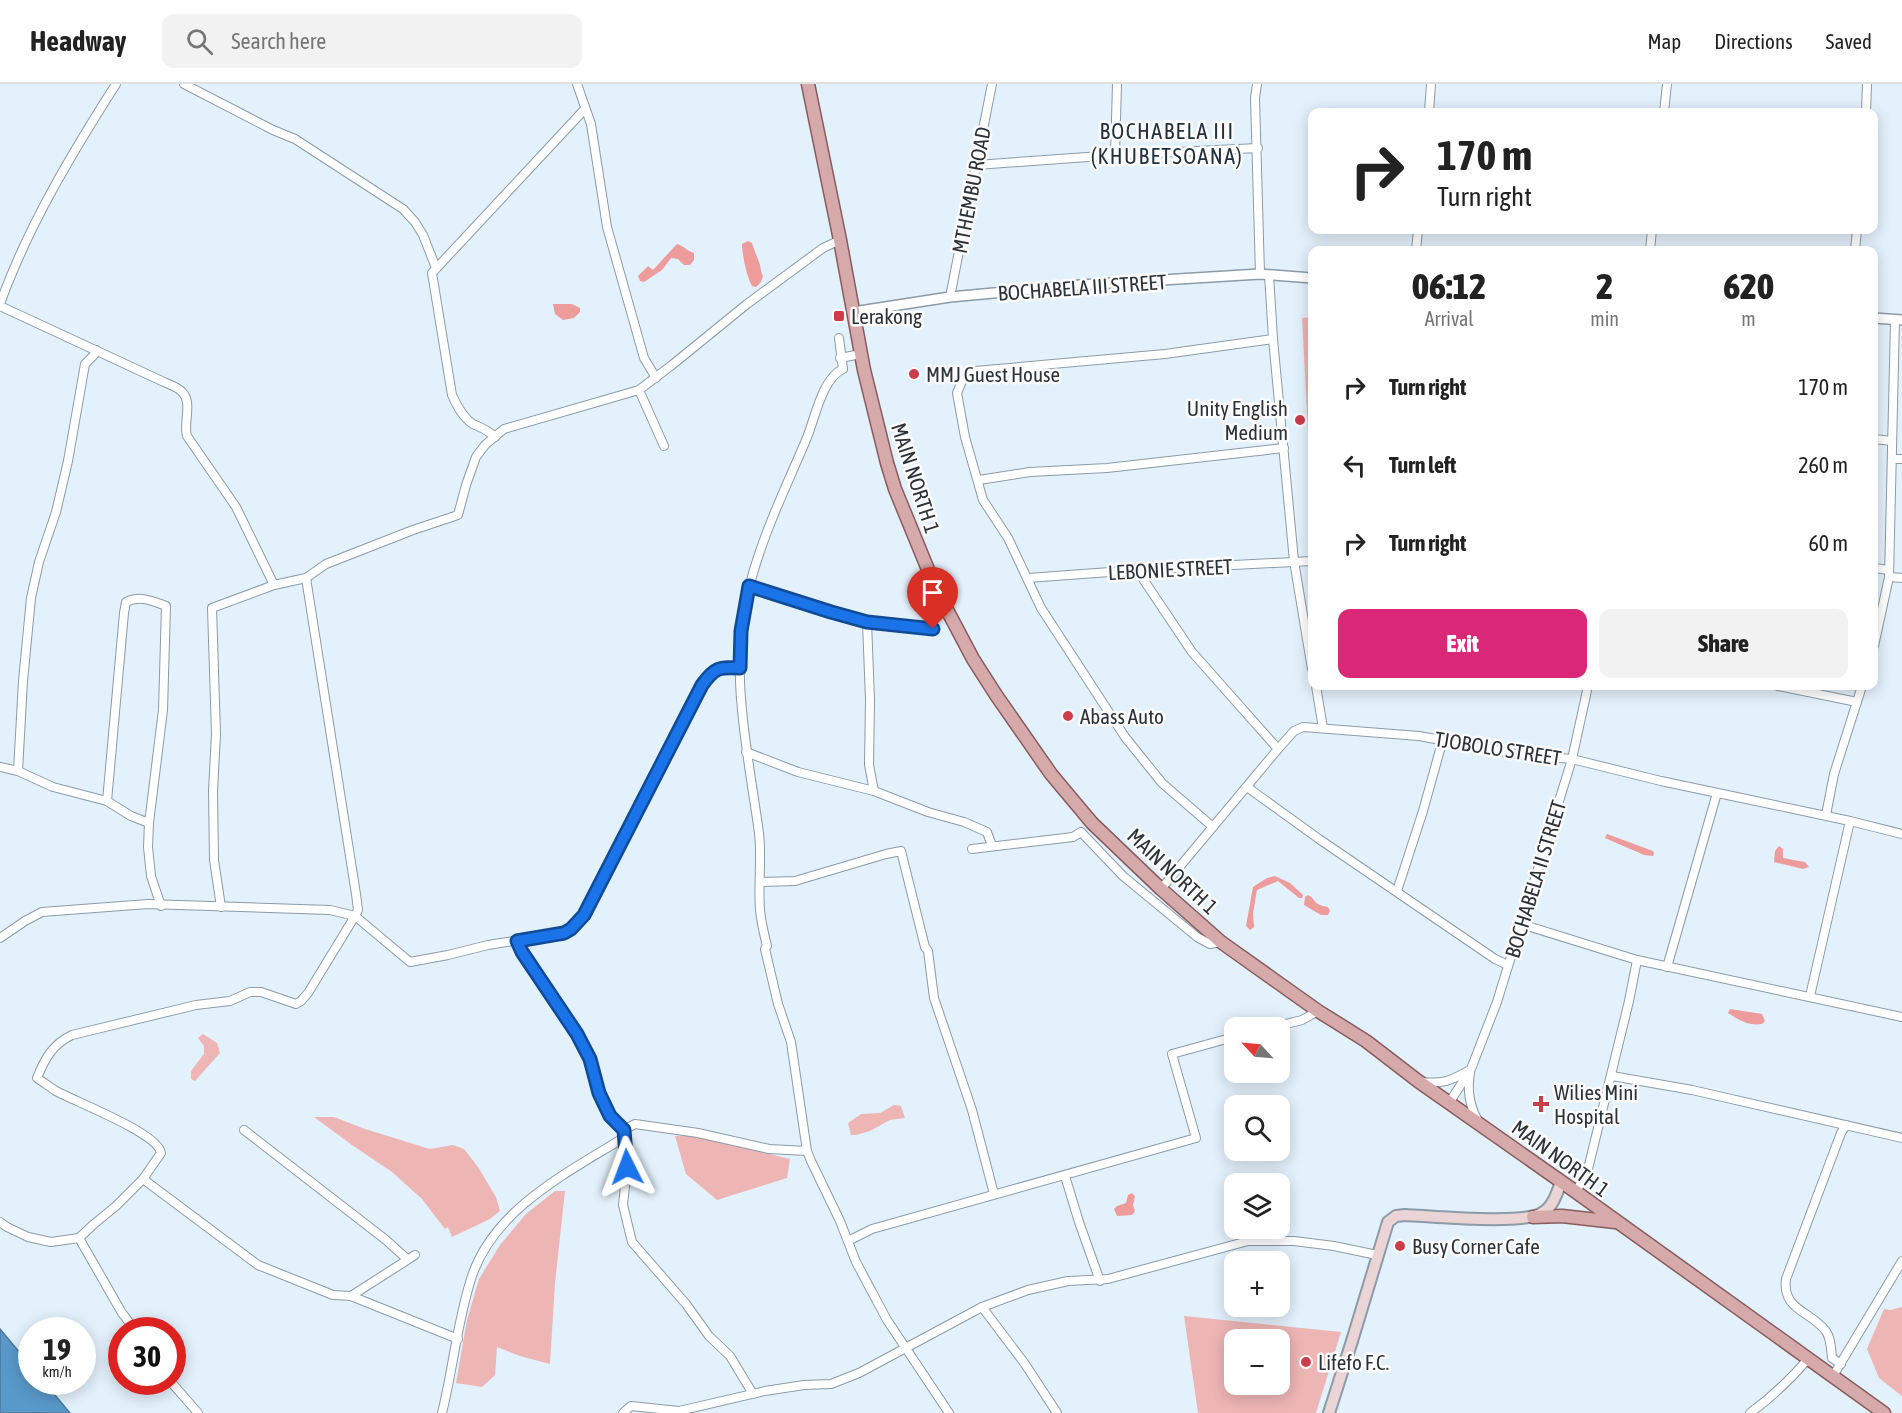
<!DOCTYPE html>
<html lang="en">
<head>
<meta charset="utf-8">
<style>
	body { margin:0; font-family:"Asap Condensed",sans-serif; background:#f2f2f2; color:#222; height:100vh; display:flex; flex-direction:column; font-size:22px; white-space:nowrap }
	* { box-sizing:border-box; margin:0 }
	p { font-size:20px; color:#767676 }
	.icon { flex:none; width:33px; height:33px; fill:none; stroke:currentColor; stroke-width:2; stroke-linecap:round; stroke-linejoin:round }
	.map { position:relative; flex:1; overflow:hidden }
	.drawer { position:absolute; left:1308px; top:162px; width:570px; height:444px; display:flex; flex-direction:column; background:#fff; border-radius:12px; box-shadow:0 3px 15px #0003 }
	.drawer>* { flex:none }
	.banner { position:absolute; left:1308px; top:24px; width:570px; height:126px; border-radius:12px; box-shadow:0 3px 15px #0003; background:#fff; color:#222; overflow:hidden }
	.needle { width:39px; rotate:296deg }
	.fabs { position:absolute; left:1224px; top:933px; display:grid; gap:12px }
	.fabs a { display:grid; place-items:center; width:66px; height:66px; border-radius:12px; background:#fff; box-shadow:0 3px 15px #0003; font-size:30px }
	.speed { position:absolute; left:18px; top:1233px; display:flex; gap:12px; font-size:30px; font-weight:700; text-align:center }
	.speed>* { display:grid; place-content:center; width:78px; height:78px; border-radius:50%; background:#fff; box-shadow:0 3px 15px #0003; line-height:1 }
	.speed small { font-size:15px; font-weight:400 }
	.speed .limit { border:9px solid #d22; background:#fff; color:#111 }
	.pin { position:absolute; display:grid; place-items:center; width:51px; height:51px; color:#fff; margin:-62px -26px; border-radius:50% 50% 50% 0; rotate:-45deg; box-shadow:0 0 6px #0007 }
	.pin .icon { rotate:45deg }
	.me { position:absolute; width:66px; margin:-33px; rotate:357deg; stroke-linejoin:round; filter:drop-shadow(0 0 4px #0008) }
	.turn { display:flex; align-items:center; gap:21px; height:126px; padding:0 30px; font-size:27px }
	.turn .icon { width:78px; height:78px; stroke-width:2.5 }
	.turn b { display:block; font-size:42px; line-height:51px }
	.eta { display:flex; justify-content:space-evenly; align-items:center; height:102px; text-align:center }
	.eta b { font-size:36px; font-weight:800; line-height:42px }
	.primary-button { display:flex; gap:12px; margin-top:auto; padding:12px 30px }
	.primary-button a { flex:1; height:69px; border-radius:12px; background:#db2777; color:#fff; font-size:24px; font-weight:800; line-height:69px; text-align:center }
	.primary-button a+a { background:#f2f2f2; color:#222 }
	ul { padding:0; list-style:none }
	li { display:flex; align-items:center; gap:18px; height:78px; padding:0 30px }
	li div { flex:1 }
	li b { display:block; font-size:22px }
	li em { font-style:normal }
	header { display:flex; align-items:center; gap:36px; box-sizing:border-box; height:84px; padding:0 30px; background:#fff; border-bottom:2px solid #e0e0e0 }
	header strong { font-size:28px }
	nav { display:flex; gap:33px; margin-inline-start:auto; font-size:21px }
	.search { width:420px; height:54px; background:#f2f2f2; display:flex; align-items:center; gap:15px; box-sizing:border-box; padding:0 21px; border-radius:12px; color:#767676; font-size:22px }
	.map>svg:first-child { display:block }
	.green { fill:#eeb5b5; fill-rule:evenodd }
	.forest { fill:#ed9b9b }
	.water { fill:#5899ca; stroke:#4b7a9e; stroke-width:1.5 }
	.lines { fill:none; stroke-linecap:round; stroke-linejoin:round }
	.minor-casing { stroke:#8b9ba8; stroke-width:10 }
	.tertiary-casing { stroke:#8b9ba8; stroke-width:12 }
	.secondary-casing { stroke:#8b9ba8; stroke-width:14 }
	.primary-casing { stroke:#885b5d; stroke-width:15 }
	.minor { stroke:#fff; stroke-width:8 }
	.tertiary { stroke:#fff; stroke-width:9 }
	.secondary { stroke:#ead4d5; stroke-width:10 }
	.primary { stroke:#d6aaaa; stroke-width:12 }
	.route-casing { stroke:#114b97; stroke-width:15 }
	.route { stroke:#1a73e8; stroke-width:10 }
	.poi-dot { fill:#cd3c4b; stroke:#fcfcfc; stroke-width:2 }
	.labels { text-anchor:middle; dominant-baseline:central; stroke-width:5; stroke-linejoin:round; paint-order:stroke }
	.street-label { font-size:21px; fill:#2c3237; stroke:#fcfcfc }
	.poi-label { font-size:21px; fill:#2c3237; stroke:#fcfcfc; text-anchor:start }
	.neighbourhood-label { font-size:22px; letter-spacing:1.5px; fill:#24313c; stroke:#fcfcfc }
</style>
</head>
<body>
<header>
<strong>Headway</strong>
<div class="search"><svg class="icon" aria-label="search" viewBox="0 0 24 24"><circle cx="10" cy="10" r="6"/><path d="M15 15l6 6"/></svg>Search here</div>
<nav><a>Map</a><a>Directions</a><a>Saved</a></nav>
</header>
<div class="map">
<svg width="1902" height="1329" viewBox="0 0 1902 1329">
	<rect width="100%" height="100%" fill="#e3f1fc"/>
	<g class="green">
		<path d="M 1312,233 L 1312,366 L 1309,367 L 1302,234 Z"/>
		<path d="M 203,950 L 217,959 L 220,969 L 195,997 L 191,995 L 191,987 L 204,970 L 204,962 L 198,954 Z"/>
		<path d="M 894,1021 L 901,1022 L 905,1034 L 890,1036 L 870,1047 L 856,1051 L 851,1051 L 848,1039 L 861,1030 L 880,1029 Z"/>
		<path d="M 314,1033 L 334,1033 L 365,1045 L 430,1065 L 453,1061 L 464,1065 L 478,1083 L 496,1113 L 500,1127 L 490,1135 L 452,1153 L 448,1143 L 445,1145 L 422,1115 L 392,1088 L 352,1061 Z"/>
		<path d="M 691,1051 L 790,1075 L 787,1094 L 717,1116 L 686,1090 L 675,1052 Z"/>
		<path d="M 555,1107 L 565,1107 L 555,1199 L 550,1280 L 520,1272 L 497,1263 L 495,1291 L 482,1303 L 456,1299 L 467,1236 L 479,1195 L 500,1161 L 526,1130 Z"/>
		<path d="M 1902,1223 L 1902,1312 L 1879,1294 L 1867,1265 L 1884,1225 L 1890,1226 Z"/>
		<path d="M 1184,1232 L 1341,1248 L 1316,1329 L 1198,1329 ZM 1234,1256 L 1280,1256 L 1280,1300 L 1234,1300 Z"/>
	</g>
	<g class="forest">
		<path d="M 748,157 L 752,159 C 754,166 757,172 759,178 C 761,182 760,187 763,192 L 761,198 L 756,203 L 752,202 C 747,193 742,171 742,160 Z"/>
		<path d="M 677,160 C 684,162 687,167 694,169 L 694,176 L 690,181 L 684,181 L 678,175 L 671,174 L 662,186 L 644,198 L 640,197 L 638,192 L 648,182 L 653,186 Z"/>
		<path d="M 553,220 L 572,220 L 580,224 L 580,228 L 574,234 L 563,236 L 555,230 Z"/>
		<path d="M 1607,750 L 1653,767 L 1654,770 L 1653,772 L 1644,771 L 1605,754 Z"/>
		<path d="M 1779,762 L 1783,765 L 1783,774 L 1805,778 L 1809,783 L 1803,785 L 1774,778 L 1775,767 Z"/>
		<path d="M 1275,792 L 1290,799 L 1303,811 L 1302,814 L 1299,814 L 1278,797 L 1257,806 L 1253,829 L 1254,843 L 1250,846 L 1246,842 L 1253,803 L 1267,794 Z"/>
		<path d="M 1308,811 C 1314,813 1313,818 1318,820 C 1321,822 1325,822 1328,823 L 1330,827 L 1328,831 L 1321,831 L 1304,821 L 1305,813 Z"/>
		<path d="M 1730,925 L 1762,930 L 1765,937 L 1762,940 C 1748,942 1739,936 1728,929 Z"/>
		<path d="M 1132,1109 L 1135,1112 L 1133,1121 L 1135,1127 L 1132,1131 L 1117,1132 L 1114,1125 L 1117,1122 L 1126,1119 L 1128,1111 Z"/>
	</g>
	<path class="water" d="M 0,1245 L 31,1282 L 32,1298 L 44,1298 L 70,1329 L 0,1329 Z"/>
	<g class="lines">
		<defs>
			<g id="minor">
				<path d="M 184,0 L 273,46 L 295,55 L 403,125 L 415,138 L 423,151 L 436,184"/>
				<path d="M 577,0 L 591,40 L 607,143 L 644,274 L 656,294"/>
				<path d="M 1257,0 L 1255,14 L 1260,190"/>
				<path d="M 1429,28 L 1431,0"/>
				<path d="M 1664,28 L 1667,0"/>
				<path d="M 1866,28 L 1867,0"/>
				<path d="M 1115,71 L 1117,0"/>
				<path d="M 976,81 L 1115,71 L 1258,64"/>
				<path d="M 1416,166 L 1418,146"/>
				<path d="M 1650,166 L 1652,146"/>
				<path d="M 1855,166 L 1857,146"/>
				<path d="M 1269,191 L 1273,255 L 1294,477 L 1312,585"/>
				<path d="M 950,213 L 992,0"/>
				<path d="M 0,220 C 28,142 72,69 116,0"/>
				<path d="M 0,222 L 164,298 C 170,301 178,303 182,308 C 193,318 183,340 187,352 L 236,423 L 274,501"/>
				<path d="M 839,254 L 843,285 C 822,294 815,335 806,356 C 786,403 763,450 750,500 C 727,581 748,668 759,749 C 762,775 758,800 760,826 C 761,838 764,850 767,862 L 765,865 L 778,920 L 791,958 L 807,1067 L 811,1077 L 840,1137 L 856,1178 L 887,1236 L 949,1329"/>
				<path d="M 840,274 L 861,270"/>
				<path d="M 639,306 L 664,362"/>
				<path d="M 495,353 C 488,346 482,344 473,340 C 463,334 457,322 452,311 L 432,189 L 584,26"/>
				<path d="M 1874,355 L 1892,357"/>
				<path d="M 1893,375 L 1902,375"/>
				<path d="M 979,396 L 1030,388 L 1107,384 L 1284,364"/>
				<path d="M 1874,484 L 1889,486"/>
				<path d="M 1137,486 L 1192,568 L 1278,665"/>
				<path d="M 1889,493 L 1902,494"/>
				<path d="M 1028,494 L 1137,486 L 1312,477"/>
				<path d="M 749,502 L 831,528 L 867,538 L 933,545"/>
				<path d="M 867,538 L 870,616 L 869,681 L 874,707"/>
				<path d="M 1874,562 L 1889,493 L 1895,236"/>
				<path d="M 1316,602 L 1323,644"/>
				<path d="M 1778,602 L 1857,618"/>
				<path d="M 746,668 L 798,688 L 874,707 L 928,728 L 964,738 L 987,748 L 992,762"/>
				<path d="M 0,683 L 18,687 L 53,703 L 107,717 L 131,732 L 149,739"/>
				<path d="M 18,687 L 23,597 L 31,514 L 39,478 L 56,428 L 68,377 L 85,280 L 94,271 L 96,266"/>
				<path d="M 1247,703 L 1319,755 L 1495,875 L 1508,881"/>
				<path d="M 107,717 L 124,529 L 126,518 C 140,511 152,517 166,522 L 163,626 L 149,739 L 148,763 L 151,792 L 161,822"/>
				<path d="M 1826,731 L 1834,690 L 1862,602"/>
				<path d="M 1213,743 L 1162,699 L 1125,653 L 1041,524 L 1008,454 L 983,416 L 965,353 L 957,309 L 962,297 L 975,287 L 1165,270 L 1273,255"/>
				<path d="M 972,765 L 1073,753 L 1081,748 L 1123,792 L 1197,853 L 1210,860 L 1221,858"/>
				<path d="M 761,798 L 795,797 L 886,770 L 901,767 L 925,863 L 928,867 L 934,914 L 972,1026 L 994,1110"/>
				<path d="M 1161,805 L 1278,665 L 1294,647 L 1303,643 L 1419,652 L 1516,670 L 1572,675 L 1661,697 L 1850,737 L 1902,750"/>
				<path d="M 1397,807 L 1423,727 L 1443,655"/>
				<path d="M 221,823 L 214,776 L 213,707 L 216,650 L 212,524 L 274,501 L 306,494 L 326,480 L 413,446 L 458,431 L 466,401 L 476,373 L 485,361 L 504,345 L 639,306 L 672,281 L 747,220 L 823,164 L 840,156"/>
				<path d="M 1521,840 L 1637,876"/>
				<path d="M 0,854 L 25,837 L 42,828 L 148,820 L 330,826 L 355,832 L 410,878 L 448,871 L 488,861 L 564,849 L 571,845 L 584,831 L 702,601 C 715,583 719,583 740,584"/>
				<path d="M 517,857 L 522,868 L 577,950 L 590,975 L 599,1009 L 610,1032 L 624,1046 L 627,1083 L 623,1121 L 632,1158 L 686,1220 L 709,1252 L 730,1272 L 753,1310"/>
				<path d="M 1667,883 L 1717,709"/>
				<path d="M 1810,912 L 1850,737"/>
				<path d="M 1270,944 L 1302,936 L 1318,927"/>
				<path d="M 1470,989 C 1467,1006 1469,1020 1477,1035"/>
				<path d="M 1612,992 L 1692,1006 L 1902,1054"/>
				<path d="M 1423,998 C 1443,1000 1450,997 1468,987"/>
				<path d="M 1449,1019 L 1471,985 L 1497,918 L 1572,675 L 1588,602"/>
				<path d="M 244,1046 L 386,1156 L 407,1175"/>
				<path d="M 624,1046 L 635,1040 L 698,1049 L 769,1065 L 807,1067"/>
				<path d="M 1065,1092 L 1079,1138 L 1100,1197"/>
				<path d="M 143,1095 L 258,1181 L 333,1211 L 351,1212 L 458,1255"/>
				<path d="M 1576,1108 L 1588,1085 L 1629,917 L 1637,876 L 1902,933"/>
				<path d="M 0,1138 L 7,1143 L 28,1153 L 51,1158 L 79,1154 L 94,1140 L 116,1122 L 143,1095 L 161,1069 C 158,1049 76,1018 56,1007 C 50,1003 43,998 37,994 C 45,974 53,960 72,951 L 196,921 L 230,917 L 250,908 L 261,908 L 296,920 L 301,917 L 308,909 L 355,832 L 358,826 L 356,810 L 306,494"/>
				<path d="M 79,1154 L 122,1229 L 135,1246"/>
				<path d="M 848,1157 L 872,1145 L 1196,1054 L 1172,970 L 1234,953"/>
				<path d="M 351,1212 L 415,1171"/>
				<path d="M 982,1223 L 1025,1280 L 1057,1329"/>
				<path d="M 1841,1280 L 1832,1274 C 1831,1265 1831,1253 1825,1246 C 1810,1227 1782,1226 1786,1195 L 1841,1049 L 1846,1041"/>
				<path d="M 1833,1292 L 1902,1177"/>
				<path d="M 171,1298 L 198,1329"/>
				<path d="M 442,1329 C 453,1285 457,1239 471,1195 C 493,1125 567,1089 625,1053"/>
				<path d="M 623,1329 L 631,1322 L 679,1327 L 765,1307 L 804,1301 L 831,1300 L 859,1289 L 982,1223 L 1028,1206 L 1068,1197 L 1108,1195 L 1248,1157 L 1294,1157 L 1334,1162 L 1377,1171"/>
				<path d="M 1750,1329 C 1772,1313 1790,1296 1808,1275"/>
			</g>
			<g id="tertiary">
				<path d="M 853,228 L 950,213 L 1080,201 L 1260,190 L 1312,194"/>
				<path d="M 1874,234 L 1902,236"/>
			</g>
			<path id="secondary" d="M 1329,1329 L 1352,1257 L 1388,1138 L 1396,1132 L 1405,1131 C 1432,1132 1523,1141 1542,1129 C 1553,1123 1557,1109 1561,1098"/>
			<g id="primary">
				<path d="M 808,0 L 840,156 L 864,286 L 887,379 L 895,405 L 936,505 L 973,575 L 996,611 L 1051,690 L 1092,739 L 1161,805 L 1221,858 L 1318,927 L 1366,957 L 1418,997 L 1576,1108 L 1884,1329"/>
				<path d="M 1533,1133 L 1562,1132 L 1615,1138"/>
			</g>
		</defs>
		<use href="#minor" class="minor-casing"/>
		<use href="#tertiary" class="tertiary-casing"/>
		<use href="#secondary" class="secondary-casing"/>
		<use href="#primary" class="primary-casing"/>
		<use href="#minor" class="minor"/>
		<use href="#tertiary" class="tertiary"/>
		<use href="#secondary" class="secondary"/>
		<use href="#primary" class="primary"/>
	</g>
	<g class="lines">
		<defs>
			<path id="route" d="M 627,1083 L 624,1046 L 610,1032 L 599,1009 L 590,975 L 577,950 L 522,868 L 517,857 L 564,849 L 571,845 L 584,831 L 702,601 C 715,583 719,583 740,584 L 741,547 L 749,502 L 831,528 L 867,538 L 933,545"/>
		</defs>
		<use href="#route" class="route-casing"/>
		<use href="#route" class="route"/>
	</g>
	<g class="poi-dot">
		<rect x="833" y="226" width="12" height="12" rx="3"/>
		<circle cx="914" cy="290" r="6"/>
		<circle cx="1300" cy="336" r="6"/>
		<circle cx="1068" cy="632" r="6"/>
		<path d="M1538 1011h6v6h6v6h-6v6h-6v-6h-6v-6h6z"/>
		<circle cx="1400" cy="1162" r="6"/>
		<circle cx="1306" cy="1278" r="6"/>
	</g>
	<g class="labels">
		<g class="street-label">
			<text transform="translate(971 106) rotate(-79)">MTHEMBU ROAD</text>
			<text transform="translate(1082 203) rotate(-4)">BOCHABELA III STREET</text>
			<text transform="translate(916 394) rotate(72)">MAIN NORTH 1</text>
			<text transform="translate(1170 485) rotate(-3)">LEBONIE STREET</text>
			<text transform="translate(1498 664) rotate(9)">TJOBOLO STREET</text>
			<text transform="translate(1173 787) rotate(43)">MAIN NORTH 1</text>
			<text transform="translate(1535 795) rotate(-73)">BOCHABELA II STREET</text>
			<text transform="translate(1561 1074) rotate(36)">MAIN NORTH 1</text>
		</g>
		<g class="poi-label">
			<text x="851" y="232">Lerakong</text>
			<text x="926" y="290">MMJ Guest House</text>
			<text x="1288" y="324" text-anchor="end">Unity English<tspan x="1288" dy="24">Medium</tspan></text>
			<text x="1080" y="632">Abass Auto</text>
			<text x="1554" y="1008">Wilies Mini<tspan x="1554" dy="24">Hospital</tspan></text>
			<text x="1412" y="1162">Busy Corner Cafe</text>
			<text x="1318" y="1278">Lifefo F.C.</text>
		</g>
		<g class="neighbourhood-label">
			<text x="1167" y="47">BOCHABELA III<tspan x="1167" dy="25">(KHUBETSOANA)</tspan></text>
		</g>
	</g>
</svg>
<div class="fabs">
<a><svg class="needle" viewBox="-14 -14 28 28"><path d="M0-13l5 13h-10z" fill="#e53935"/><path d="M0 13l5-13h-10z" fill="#767676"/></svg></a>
<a><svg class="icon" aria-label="search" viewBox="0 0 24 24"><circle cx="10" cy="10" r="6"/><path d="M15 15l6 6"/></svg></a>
<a><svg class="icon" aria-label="layers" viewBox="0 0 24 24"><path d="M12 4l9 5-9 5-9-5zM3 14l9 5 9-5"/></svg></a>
<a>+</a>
<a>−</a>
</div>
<div class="speed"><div>19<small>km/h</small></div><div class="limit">30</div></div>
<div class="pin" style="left:933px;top:545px;background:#d93025"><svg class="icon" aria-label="arrive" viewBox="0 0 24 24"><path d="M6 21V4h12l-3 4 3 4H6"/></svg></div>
<svg class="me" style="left:627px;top:1083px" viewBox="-20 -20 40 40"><path d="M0-17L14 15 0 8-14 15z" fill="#1a73e8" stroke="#fff" stroke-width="4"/></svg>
<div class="banner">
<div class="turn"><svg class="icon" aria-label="right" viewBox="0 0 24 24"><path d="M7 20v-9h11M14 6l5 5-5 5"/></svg><div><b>170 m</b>Turn right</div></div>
</div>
<section class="drawer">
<div class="eta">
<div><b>06:12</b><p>Arrival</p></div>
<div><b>2</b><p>min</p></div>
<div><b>620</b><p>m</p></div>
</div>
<ul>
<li><svg class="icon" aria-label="right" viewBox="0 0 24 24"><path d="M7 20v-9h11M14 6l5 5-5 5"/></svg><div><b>Turn right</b></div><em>170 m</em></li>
<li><svg class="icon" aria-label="left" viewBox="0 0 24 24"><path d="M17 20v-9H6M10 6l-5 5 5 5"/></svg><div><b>Turn left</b></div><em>260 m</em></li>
<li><svg class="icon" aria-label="right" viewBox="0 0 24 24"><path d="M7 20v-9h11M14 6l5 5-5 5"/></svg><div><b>Turn right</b></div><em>60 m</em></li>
</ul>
<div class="primary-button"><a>Exit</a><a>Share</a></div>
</section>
</div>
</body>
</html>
